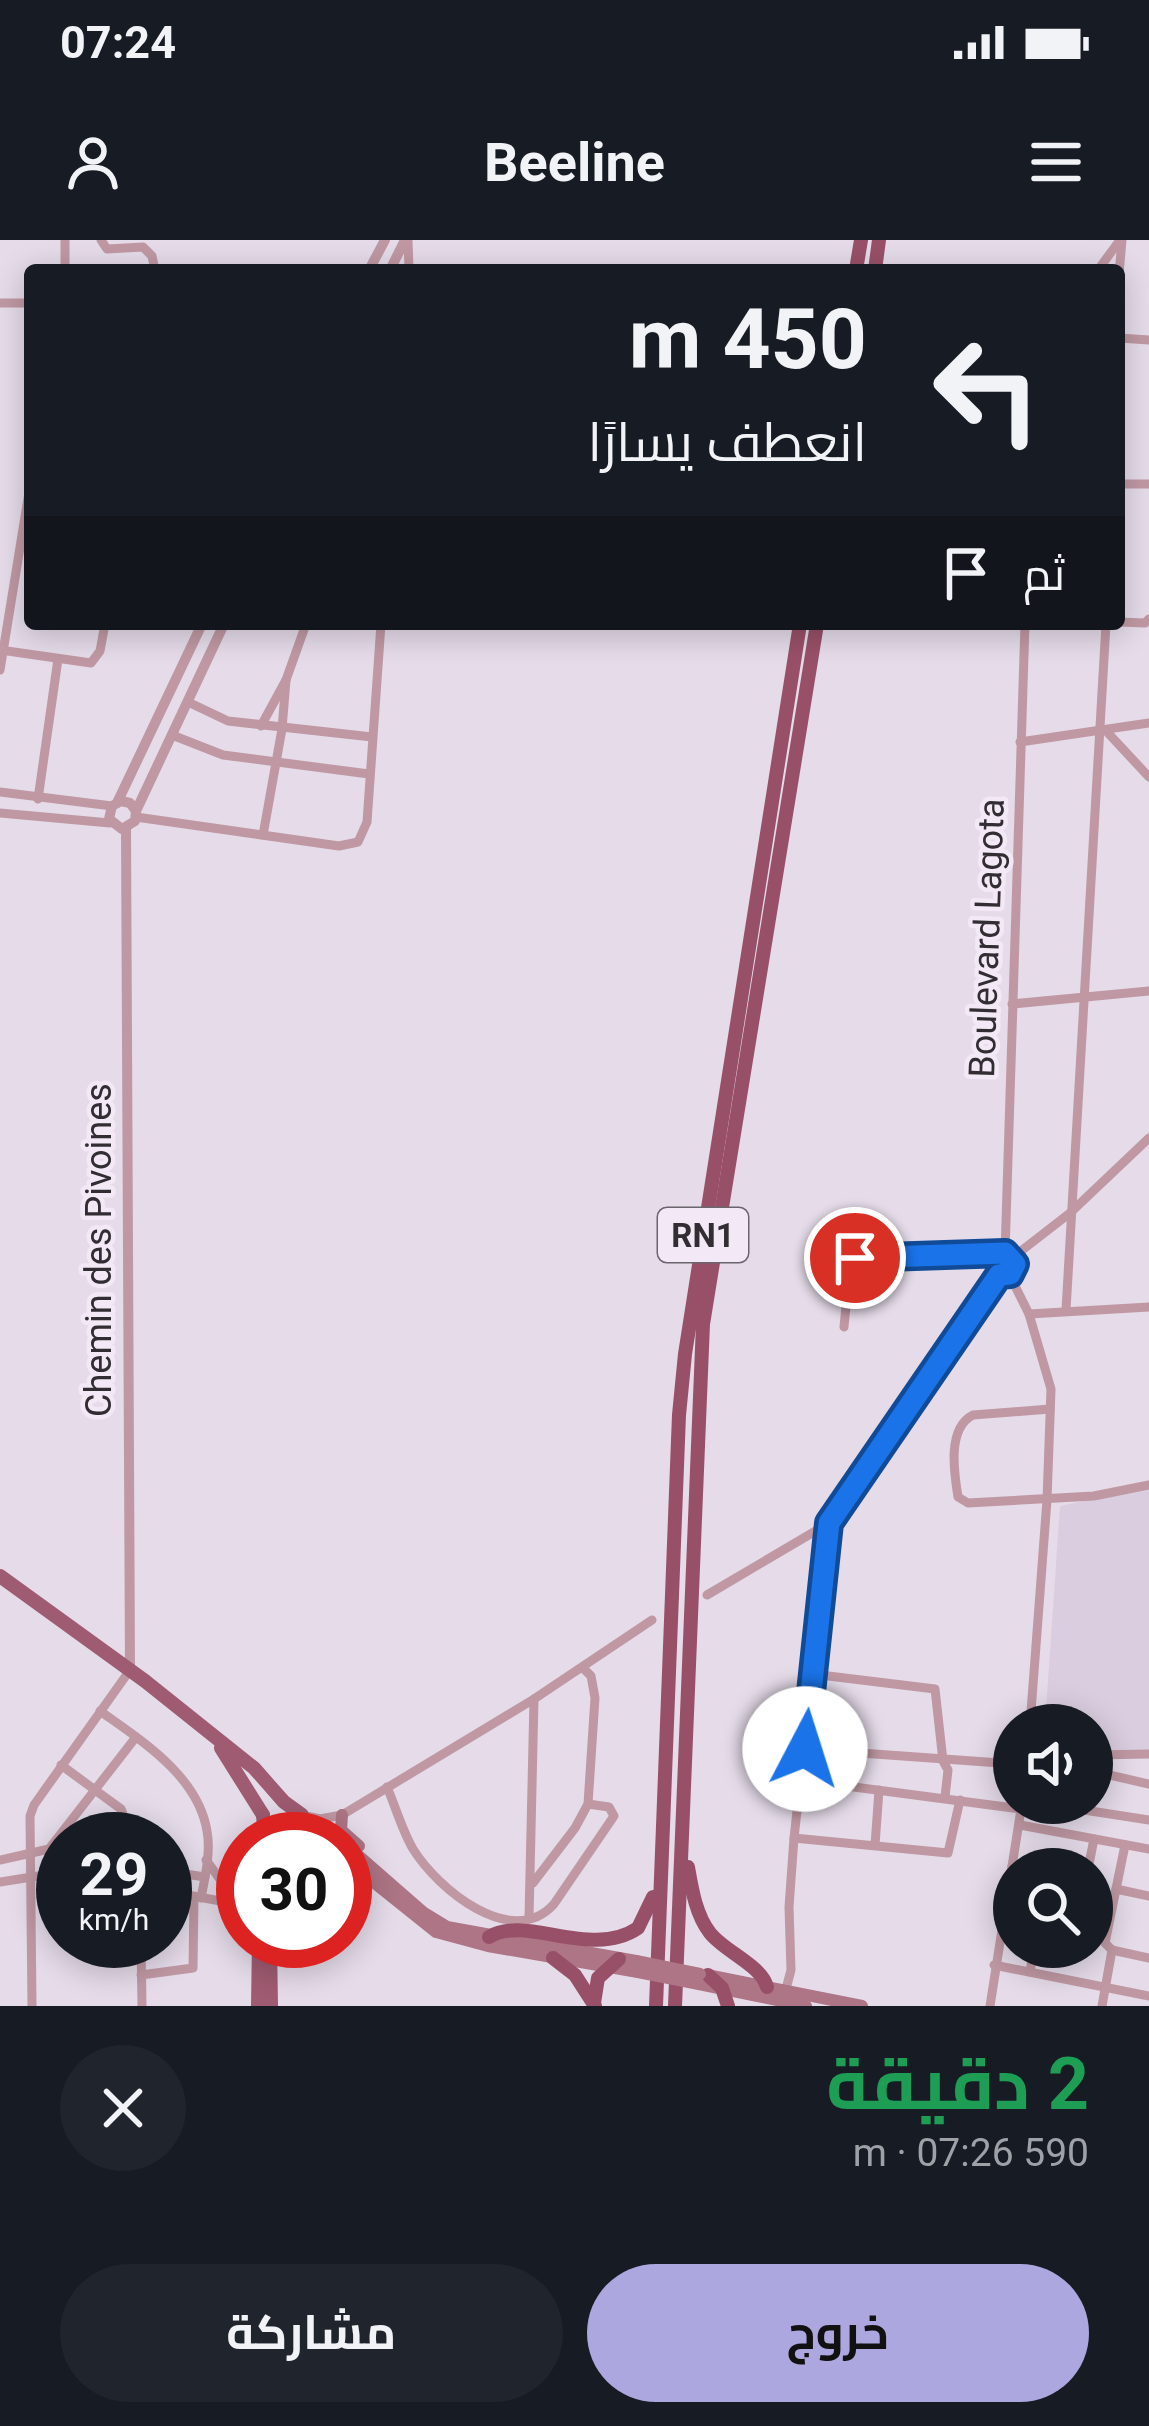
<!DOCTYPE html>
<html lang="ar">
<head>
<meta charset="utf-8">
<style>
	body { margin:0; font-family:Roboto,Cairo,sans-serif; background:#20242c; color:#f1f3f6; direction:rtl; height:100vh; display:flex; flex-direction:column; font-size:45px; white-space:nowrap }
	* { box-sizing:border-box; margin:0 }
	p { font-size:39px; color:#9ea1a6 }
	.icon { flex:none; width:66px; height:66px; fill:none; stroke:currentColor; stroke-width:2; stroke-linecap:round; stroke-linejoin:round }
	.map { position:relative; height:1766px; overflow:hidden; direction:ltr }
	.drawer { display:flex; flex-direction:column; background:#171b24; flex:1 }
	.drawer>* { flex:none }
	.top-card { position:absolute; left:24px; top:24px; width:1101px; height:366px; border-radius:12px; box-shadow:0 6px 30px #0003; direction:rtl; background:#171b24; color:#f1f3f6; overflow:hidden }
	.fabs { position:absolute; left:993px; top:1464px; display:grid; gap:24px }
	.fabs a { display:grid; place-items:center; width:120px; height:120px; border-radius:50%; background:#171b24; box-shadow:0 6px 30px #0003; font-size:60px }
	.speed { position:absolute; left:36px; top:1572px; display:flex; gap:24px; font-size:60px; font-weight:700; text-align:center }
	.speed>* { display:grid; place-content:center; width:156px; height:156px; border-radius:50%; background:#171b24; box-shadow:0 6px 30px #0003; line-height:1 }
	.speed small { font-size:30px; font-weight:400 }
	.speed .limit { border:18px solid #d22; background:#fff; color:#111 }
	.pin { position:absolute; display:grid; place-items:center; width:102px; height:102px; color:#fff; margin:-51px; border:6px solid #fff; border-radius:50%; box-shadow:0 3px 12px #0007 }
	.me { position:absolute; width:132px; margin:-66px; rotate:5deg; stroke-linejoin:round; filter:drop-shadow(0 0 9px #0008) }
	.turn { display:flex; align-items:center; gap:42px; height:252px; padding:0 60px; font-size:54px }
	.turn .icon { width:156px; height:156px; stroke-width:2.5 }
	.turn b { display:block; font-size:84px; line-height:102px }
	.then { display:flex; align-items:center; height:114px; padding:0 60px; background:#0003; gap:24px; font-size:45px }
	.round { display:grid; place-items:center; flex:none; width:126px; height:126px; border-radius:63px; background:#20242c }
	.headline { display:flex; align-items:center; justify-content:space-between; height:204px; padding:0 60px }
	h1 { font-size:72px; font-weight:700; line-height:90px; color:#1e9e55 }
	.action { display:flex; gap:24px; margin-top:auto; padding:24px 60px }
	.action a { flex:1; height:138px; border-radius:72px; background:#ada7df; color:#111; font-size:48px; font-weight:700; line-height:138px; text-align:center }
	.action a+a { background:#20242c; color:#f1f3f6 }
	.status { display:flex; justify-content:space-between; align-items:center; height:84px; padding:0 60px; background:#171b24; direction:ltr }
	.status svg { height:33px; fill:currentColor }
	header { display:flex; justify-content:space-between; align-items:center; height:156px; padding:0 60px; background:#171b24; font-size:54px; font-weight:700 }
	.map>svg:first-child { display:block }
	.education { fill:#dacddf }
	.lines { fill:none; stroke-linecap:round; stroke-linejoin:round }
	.minor { stroke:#bf98a3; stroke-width:9 }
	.tertiary { stroke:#bf98a3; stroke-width:10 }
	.secondary { stroke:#ad7585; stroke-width:12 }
	.primary { stroke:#9f5b71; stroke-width:14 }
	.trunk { stroke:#985068; stroke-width:14 }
	.secondary-bridge { stroke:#ad7585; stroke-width:12 }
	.route-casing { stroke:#114b97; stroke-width:30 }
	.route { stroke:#1a73e8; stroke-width:21 }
	.labels { text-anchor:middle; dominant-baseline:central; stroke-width:9; stroke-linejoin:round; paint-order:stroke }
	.shield { fill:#f2e8f6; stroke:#6b656d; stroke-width:3 }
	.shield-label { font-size:33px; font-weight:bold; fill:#312d32 }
	.street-label { font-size:36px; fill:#312d32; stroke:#f2e8f6 }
</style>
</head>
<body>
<div class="status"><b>07:24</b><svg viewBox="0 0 49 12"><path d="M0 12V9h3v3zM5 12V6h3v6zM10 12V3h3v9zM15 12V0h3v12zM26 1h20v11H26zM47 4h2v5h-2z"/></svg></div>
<header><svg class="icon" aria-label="menu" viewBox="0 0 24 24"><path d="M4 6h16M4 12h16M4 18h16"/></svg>Beeline<svg class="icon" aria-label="person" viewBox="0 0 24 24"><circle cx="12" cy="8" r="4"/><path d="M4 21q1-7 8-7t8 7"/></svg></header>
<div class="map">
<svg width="1149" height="1766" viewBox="0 0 1149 1766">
	<rect width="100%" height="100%" fill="#e5dbe9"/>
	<path class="education" d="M 1149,1248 L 1149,1510 L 1092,1511 L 1092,1485 L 1045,1485 L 1060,1266 Z"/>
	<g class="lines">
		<g class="minor">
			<path d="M 101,0 L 107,9 L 143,7 L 152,16 L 155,30"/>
			<path d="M 408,0 L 409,30"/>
			<path d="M 65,30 L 65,0"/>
			<path d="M 1098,30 L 1120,0"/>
			<path d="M 1119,34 L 1122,0"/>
			<path d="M 0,63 L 30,63"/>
			<path d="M 1119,98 L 1149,100"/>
			<path d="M 1119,244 L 1149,244"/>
			<path d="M 1119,382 L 1145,383 L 1149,379"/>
			<path d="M 0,410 L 91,423 L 100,411 L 105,384"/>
			<path d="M 0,430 L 30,246"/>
			<path d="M 188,462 L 228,481 L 372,497"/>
			<path d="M 261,486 L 286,440 L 306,384"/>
			<path d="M 1108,493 L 1149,537"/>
			<path d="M 172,495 L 223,515 L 369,534"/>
			<path d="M 1020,502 L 1149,483"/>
			<path d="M 0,552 L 112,566"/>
			<path d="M 38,559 L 58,419"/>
			<path d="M 0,573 L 110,583"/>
			<path d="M 136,577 L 339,606 L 358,602 L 367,582 L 381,384"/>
			<path d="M 263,595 L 282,489 L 286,440"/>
			<path d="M 1012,764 L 1149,751"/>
			<circle cx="1004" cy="1024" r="11"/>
			<path d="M 1005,1013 L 1025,384"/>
			<path d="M 1012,1018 L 1070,973 L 1149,898"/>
			<path d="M 1009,1034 L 1029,1074 L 1051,1149 L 1047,1260 L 1030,1485"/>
			<path d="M 1066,1070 L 1106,384"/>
			<path d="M 1029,1074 L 1149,1067"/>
			<path d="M 844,1087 L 850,1024 L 859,1016 L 1001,1014"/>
			<path d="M 1050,1169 L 973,1175 C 947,1188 954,1232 958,1257 L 968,1263 L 1094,1256 L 1149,1245"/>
			<path d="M 707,1355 L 829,1283 L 999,1035"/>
			<path d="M 812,1434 L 935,1449 L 943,1521 L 948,1530 L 945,1557"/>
			<path d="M 100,1471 C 142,1501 198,1536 207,1591 C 211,1612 205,1637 201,1658"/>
			<path d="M 805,1509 L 1014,1524"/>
			<path d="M 1092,1515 L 1149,1514"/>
			<path d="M 61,1525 L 121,1569 L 133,1599"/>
			<path d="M 1092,1531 L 1149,1544"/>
			<path d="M 801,1540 L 1021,1569"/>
			<path d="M 387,1547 C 396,1568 402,1590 413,1609 C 437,1648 512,1711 554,1664 L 614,1576 L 609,1567 L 588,1564"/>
			<path d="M 1065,1567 L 1149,1580"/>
			<path d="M 302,1575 L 320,1579 L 342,1575 L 534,1459 L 652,1380"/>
			<path d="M 1020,1585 L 1149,1609"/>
			<path d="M 794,1598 L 948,1613 L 960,1560"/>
			<path d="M 875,1605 L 879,1550"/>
			<path d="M 49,1609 L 136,1497"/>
			<path d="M 0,1620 L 49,1609 L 63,1612"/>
			<path d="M 206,1620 L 238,1664"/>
			<path d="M 1012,1626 L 1033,1629"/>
			<path d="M 1088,1629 L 1094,1599"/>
			<path d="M 165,1631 L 205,1637"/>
			<path d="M 0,1642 L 63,1632"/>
			<path d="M 533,1643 L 575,1588 L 588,1564 L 595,1458 L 591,1436 L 583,1428"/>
			<path d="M 1116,1649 L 1149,1656"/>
			<path d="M 165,1651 L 243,1665"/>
			<path d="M 529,1678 L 534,1459"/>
			<path d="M 141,1701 L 142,1766"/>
			<path d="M 1112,1710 L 1149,1718"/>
			<path d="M 994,1725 L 1149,1756"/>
			<path d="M 1030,1732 L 1034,1707"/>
			<path d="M 141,1735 L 193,1728 L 194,1657"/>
			<path d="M 786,1749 L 791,1730 L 789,1667 L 794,1598 L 829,1283"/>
			<path d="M 32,1766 L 30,1576 L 34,1565 L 130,1430"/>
			<path d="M 990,1766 L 1022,1563"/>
			<path d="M 1102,1766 L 1112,1710 L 1105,1703 L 1125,1605"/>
		</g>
		<g class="tertiary">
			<path d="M 369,30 L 385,0"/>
			<path d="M 390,30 L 405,0"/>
			<path d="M 117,563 L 202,384"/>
			<path d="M 136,571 L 130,563 L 121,561 L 112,566 L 109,579 L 122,589 L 135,581 L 136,571 L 224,384"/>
			<path d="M 126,589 L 130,1430"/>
		</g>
		<g class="secondary">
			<path d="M 342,1575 L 341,1590 L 359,1606"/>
			<path d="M 303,1581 L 338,1599"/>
			<path d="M 345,1604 L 424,1673 L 447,1687 L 636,1721"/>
			<path d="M 346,1620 L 436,1692 L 488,1706 L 638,1732"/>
			<path d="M 707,1735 L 862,1766"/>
			<path d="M 699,1744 L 806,1766"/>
		</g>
		<g class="primary">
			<path d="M 0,1336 L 145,1441 L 254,1528 L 284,1562 L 302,1575 L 303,1588 L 296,1599"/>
			<path d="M 221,1508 L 263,1575"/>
			<path d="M 263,1575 L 265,1599"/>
			<path d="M 345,1623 L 353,1624"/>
			<path d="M 270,1701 L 271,1766"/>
			<path d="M 258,1766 L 259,1701"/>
		</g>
		<g class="trunk">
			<path d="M 856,30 L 861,0"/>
			<path d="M 875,30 L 879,0"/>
			<path d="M 688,1627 C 692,1650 696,1675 710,1693 C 725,1712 761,1725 767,1747"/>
			<path d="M 489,1697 C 526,1674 591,1720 638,1688 L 653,1657"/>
			<path d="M 553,1718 L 575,1735 L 595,1766"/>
			<path d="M 708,1735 L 722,1748 L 728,1766"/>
			<path d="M 594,1763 L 598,1738 L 619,1719"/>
			<path d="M 656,1766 L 679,1175 L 685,1114 L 800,384"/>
			<path d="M 675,1766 L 703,1084 L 817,384"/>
		</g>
		<g class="secondary-bridge">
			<path d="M 636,1721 L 700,1734"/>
			<path d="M 638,1732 L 699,1744"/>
		</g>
	</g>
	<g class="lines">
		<defs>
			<path id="route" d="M 805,1509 L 829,1283 L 999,1035 L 1010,1034 L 1015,1024 L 1005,1013 L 855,1018"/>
		</defs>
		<use href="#route" class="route-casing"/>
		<use href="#route" class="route"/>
	</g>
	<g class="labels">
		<rect class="shield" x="658" y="968" width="90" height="54" rx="9"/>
		<g class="shield-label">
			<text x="703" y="995">RN1</text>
		</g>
		<g class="street-label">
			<text transform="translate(987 698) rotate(-88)">Boulevard Lagota</text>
			<text transform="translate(99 1010) rotate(-90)">Chemin des Pivoines</text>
		</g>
	</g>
</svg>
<div class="fabs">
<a><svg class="icon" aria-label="sound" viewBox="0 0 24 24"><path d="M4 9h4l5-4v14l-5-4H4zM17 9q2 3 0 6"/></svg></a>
<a><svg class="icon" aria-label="search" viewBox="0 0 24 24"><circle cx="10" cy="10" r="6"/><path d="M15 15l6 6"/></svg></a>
</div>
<div class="speed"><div>29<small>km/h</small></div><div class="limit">30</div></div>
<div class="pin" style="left:855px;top:1018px;background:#d93025"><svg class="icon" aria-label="arrive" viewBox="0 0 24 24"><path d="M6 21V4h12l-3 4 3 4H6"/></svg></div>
<svg class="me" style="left:805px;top:1509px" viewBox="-20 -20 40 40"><circle r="19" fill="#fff"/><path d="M0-13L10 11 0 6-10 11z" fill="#1a73e8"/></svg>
<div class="top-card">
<div class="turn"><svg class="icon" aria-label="left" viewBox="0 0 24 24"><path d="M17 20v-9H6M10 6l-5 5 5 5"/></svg><div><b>450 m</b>انعطف يسارًا</div></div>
<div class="then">ثم<svg class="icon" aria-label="arrive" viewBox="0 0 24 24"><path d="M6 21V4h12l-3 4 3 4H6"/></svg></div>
</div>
</div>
<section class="drawer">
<div class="headline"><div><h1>2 دقيقة</h1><p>590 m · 07:26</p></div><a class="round"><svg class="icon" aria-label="close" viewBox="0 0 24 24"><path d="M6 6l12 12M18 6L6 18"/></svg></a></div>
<div class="action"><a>خروج</a><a>مشاركة</a></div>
</section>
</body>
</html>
